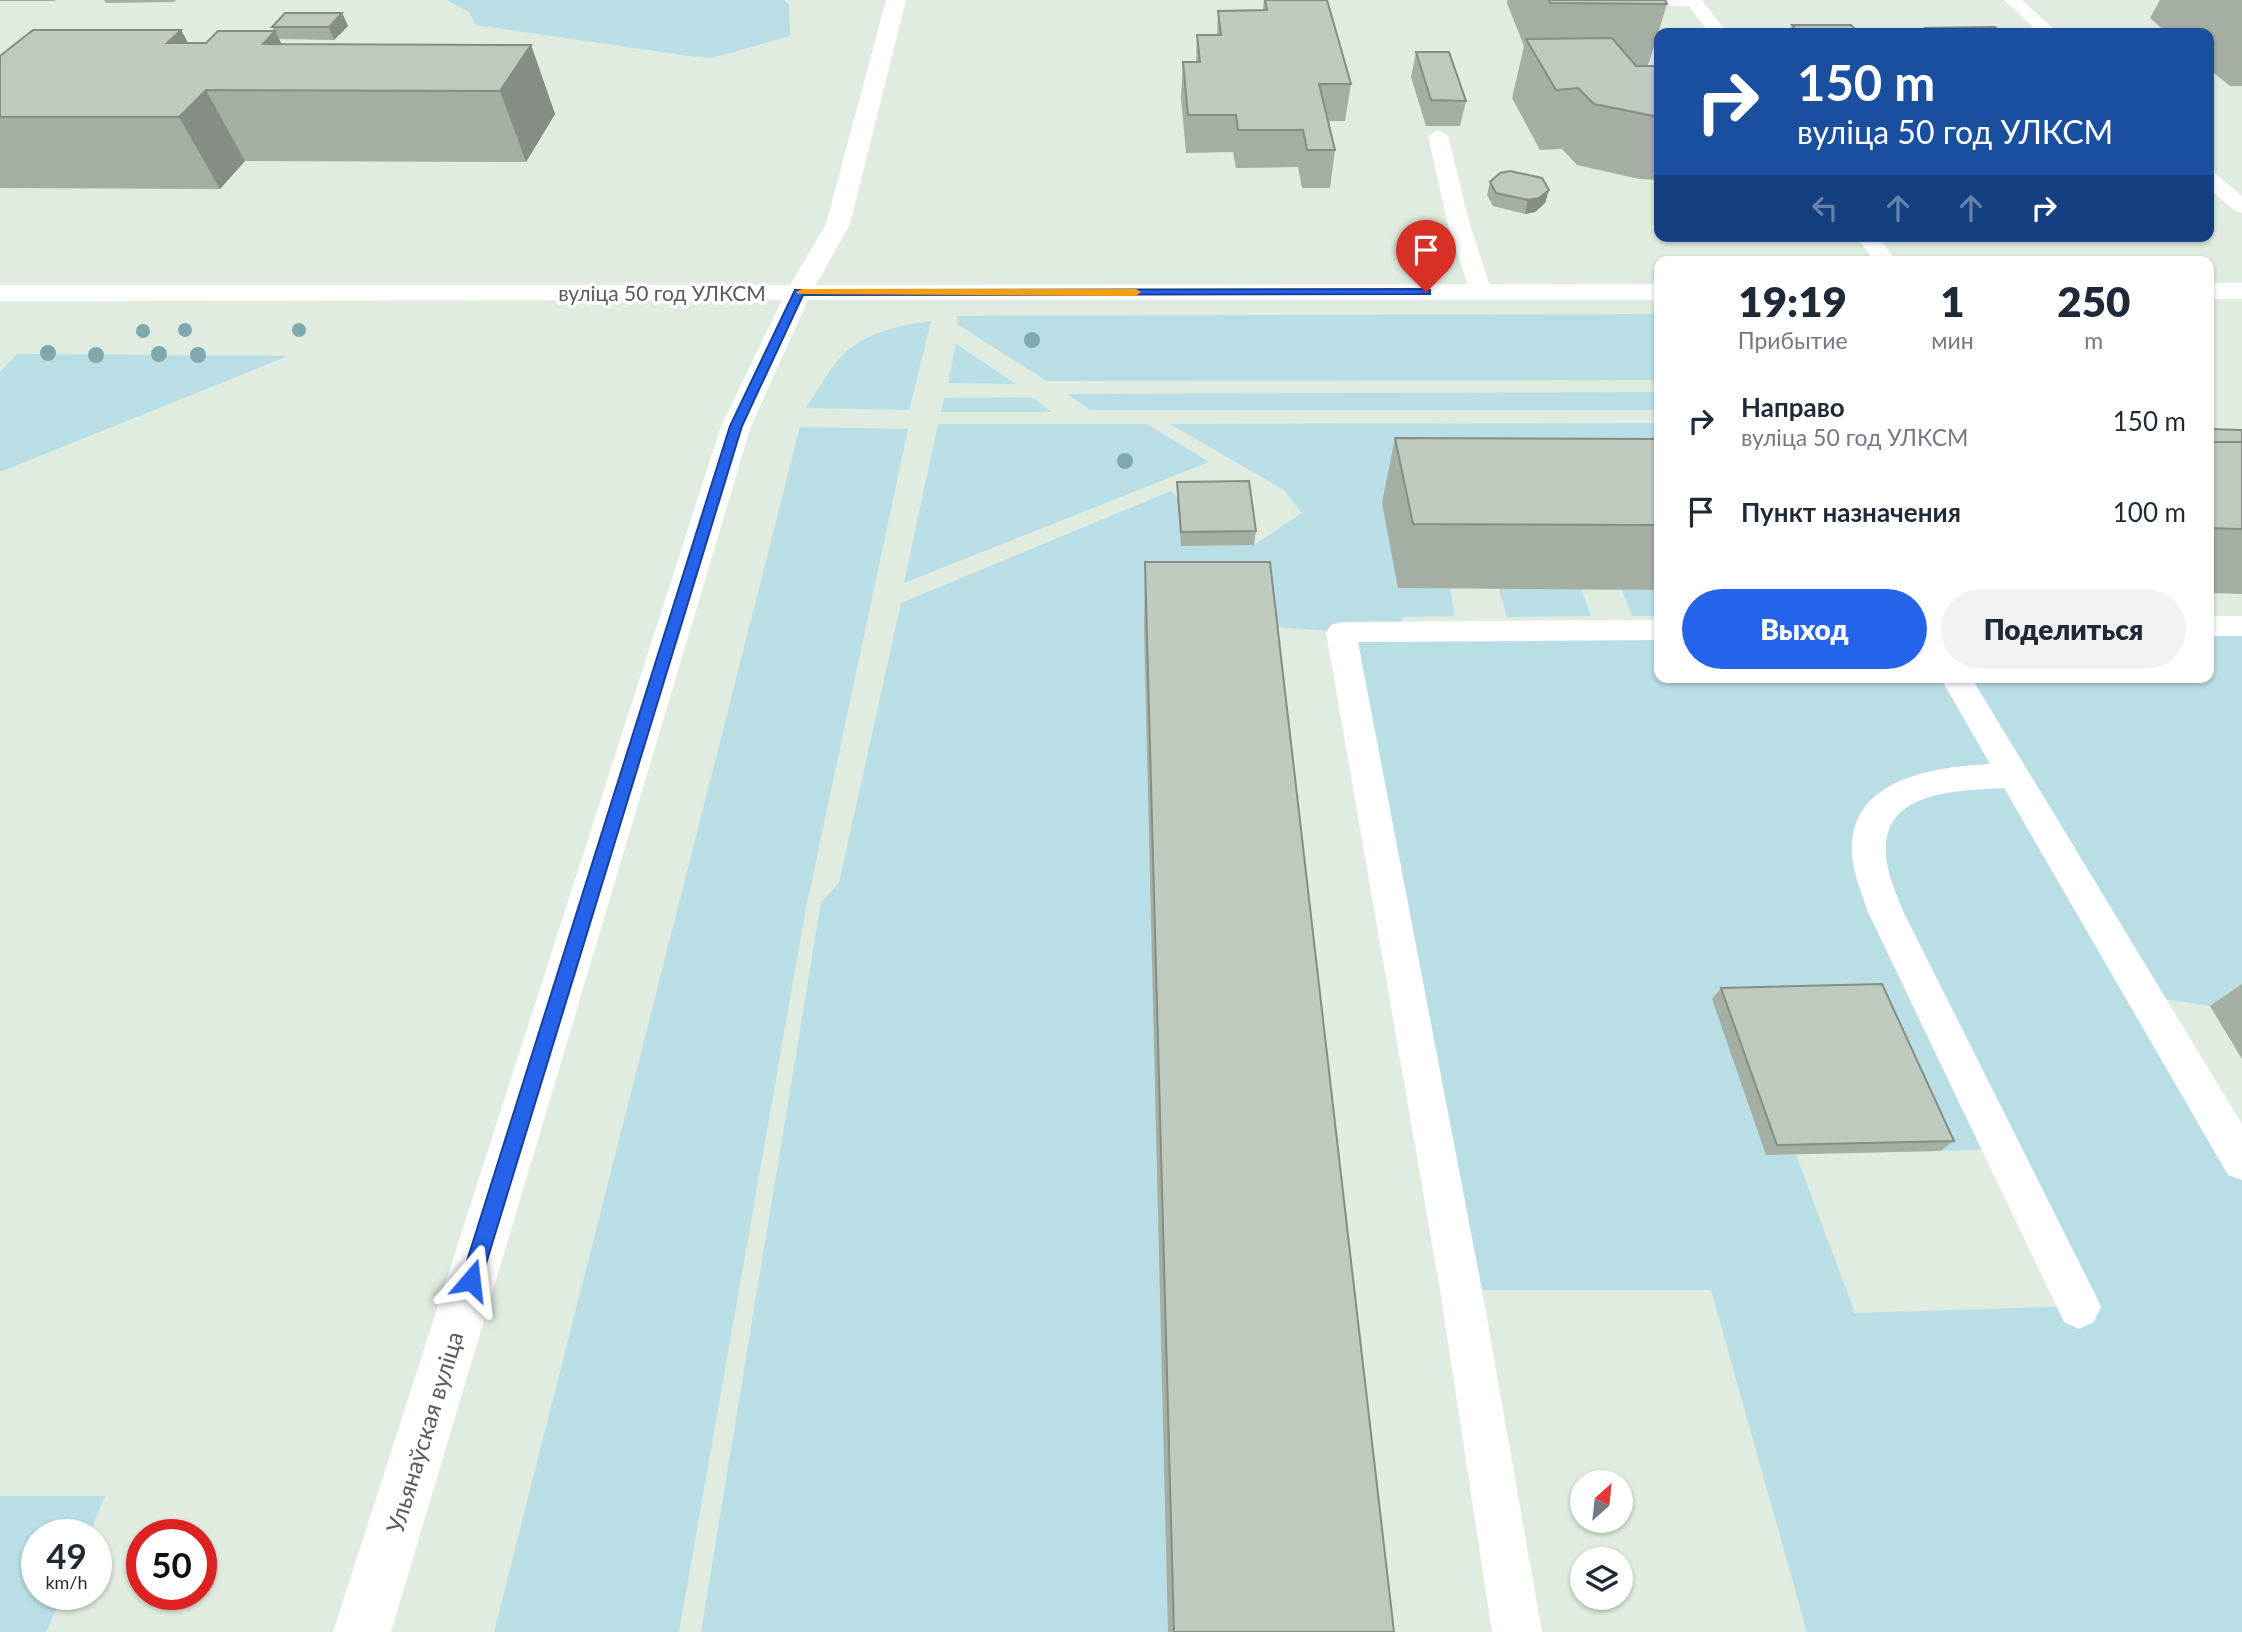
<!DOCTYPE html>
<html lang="ru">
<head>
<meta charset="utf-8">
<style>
	body { margin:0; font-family:Lato,sans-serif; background:#f2f2f3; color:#1f2937; height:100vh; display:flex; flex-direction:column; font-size:26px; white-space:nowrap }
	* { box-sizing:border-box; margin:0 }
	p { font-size:23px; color:#747a83 }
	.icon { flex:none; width:38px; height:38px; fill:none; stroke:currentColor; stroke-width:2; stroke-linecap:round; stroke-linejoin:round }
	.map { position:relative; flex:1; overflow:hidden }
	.panel { position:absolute; left:1654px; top:256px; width:560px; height:427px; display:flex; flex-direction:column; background:#fff; border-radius:14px; box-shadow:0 2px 5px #0004 }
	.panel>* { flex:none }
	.hud { position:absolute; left:1654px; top:28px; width:560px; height:214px; border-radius:14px; box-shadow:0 2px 5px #0004; background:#1a4fa0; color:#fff; overflow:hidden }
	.needle { width:46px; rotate:27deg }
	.tools { position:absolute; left:1570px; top:1470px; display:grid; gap:14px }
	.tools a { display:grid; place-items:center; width:63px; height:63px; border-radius:50%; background:#fff; box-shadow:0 2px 5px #0004; font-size:35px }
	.speed { position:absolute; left:21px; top:1519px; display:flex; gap:14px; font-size:35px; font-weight:700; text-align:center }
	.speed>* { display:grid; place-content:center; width:91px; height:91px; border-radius:50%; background:#fff; box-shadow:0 2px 5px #0004; line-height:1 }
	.speed small { font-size:18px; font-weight:400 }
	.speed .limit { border:10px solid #d22; background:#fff; color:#111 }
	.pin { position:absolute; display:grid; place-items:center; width:60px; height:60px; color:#fff; margin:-72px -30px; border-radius:50% 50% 50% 0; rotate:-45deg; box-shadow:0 0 7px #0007 }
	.pin .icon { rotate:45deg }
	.me { position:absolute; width:77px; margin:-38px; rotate:17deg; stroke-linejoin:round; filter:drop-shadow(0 0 5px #0008) }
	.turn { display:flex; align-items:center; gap:24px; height:147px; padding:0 28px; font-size:32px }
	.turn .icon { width:91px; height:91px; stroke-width:2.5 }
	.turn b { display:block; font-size:49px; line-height:60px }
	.lanes { display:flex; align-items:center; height:66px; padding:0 28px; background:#0003; justify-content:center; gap:35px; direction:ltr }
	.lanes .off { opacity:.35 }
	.eta { display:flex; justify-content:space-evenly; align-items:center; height:119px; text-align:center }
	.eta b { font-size:42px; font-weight:800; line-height:49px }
	.button { display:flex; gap:14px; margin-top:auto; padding:14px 28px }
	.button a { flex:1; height:80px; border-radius:42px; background:#2563eb; color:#fff; font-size:28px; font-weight:800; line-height:80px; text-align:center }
	.button a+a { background:#f2f2f3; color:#1f2937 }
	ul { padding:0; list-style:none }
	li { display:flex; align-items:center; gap:21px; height:91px; padding:0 28px }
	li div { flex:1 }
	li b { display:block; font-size:26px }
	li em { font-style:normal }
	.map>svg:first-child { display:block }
	.green { fill:#b9dee6; fill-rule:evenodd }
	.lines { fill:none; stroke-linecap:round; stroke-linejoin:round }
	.service { fill:#fff; fill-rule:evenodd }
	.secondary { fill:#fff; fill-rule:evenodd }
	.tree { fill:#7fa9af }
	.wall { fill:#a4aea3 }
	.shaded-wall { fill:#868d85 }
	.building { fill:#bfcabe; stroke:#868d85; stroke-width:2 }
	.route { fill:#2563eb; stroke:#184099; stroke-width:2 }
	.slow { fill:#f59e0b }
	.labels { text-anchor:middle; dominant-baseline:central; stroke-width:7; stroke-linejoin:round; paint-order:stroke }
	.far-street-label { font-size:21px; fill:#5f5861; stroke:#fff }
	.street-label { font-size:24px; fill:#5f5861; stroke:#fff }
</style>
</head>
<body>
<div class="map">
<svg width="2242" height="1632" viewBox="0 0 2242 1632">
	<rect width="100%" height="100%" fill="#dfecdf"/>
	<g class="green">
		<path d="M 447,0 L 784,0 L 789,5 L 790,36 L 712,58 L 689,56 L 476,25 L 469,12 Z"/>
		<path d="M 1659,314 L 1659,380 L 1047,381 L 957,324 L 957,316 Z"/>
		<path d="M 931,321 L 909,410 L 806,408 C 818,391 829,368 844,354 C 865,333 903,324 931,321 Z"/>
		<path d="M 956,344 L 1016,384 L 948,383 Z"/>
		<path d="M 17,354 L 288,356 L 0,472 L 0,372 Z"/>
		<path d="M 1659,392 L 1659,410 L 1090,410 L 1067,394 Z"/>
		<path d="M 1031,397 L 1052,412 L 941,412 L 944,398 Z"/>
		<path d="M 1659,423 L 1659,504 L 1450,588 L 1455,616 L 1402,617 L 1403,631 L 1659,630 L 1659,677 L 2208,677 L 2209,626 L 2242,626 L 2242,1006 L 2210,1006 L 2145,996 L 2242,1161 L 2242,1632 L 1807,1632 L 1711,1290 L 1461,1290 L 1341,632 L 1262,626 L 1168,1632 L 701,1632 L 821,902 L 839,883 L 901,603 L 1171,491 L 1177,497 L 1181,546 L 1254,545 L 1302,513 L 1284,490 L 1170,424 ZM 1870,996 L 1940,1151 L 2001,1149 L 2078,1306 L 1855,1313 L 1796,1155 L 1766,1155 Z"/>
		<path d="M 938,424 L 1147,424 L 1209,462 L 904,583 Z"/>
		<path d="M 800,427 L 908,429 L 806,908 L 679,1632 L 494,1632 Z"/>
		<path d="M 1499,589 L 1581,589 L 1591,616 L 1507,617 Z"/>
		<path d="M 1622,590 L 1659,590 L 1659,616 L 1632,616 Z"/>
		<path d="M 0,1496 L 105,1496 L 89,1535 L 37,1535 L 37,1594 L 63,1594 L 46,1632 L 0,1632 Z"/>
	</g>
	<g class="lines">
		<g class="service">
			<path d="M 1702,0 L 1727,33 L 1709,33 L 1689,6 L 1632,6 L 1624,1 Z"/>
			<path d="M 2004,0 L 2022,0 L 2058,33 L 2039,33 Z"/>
			<path d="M 1438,130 L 1448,136 L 1470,225 L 1492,292 L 1489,297 L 1473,297 L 1470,292 L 1448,225 L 1428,136 Z"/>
			<path d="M 2208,171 L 2215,173 L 2242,196 L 2242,213 L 2235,211 L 2208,188 Z"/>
			<path d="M 1856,236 L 1878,236 L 1896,261 L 1874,261 Z"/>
			<rect x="2208" y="616" width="34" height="20"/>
			<path d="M 1659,620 L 1659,640 L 1358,642 L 1482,1290 L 1542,1632 L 1492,1632 L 1440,1290 L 1326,632 L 1331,625 L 1341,622 Z"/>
			<path d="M 1940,677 L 1971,677 L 2242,1124 L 2242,1180 L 2228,1175 L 2004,788 C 1960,791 1882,789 1886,854 C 1887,874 1896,893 1903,911 L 2094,1292 L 2101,1307 L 2094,1322 L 2079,1329 L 2064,1322 L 1868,912 C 1862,893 1853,874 1852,854 C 1848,778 1934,767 1990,764 Z"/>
		</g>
		<g class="secondary">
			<path d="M 886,0 L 906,0 L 850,224 L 816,285 L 1659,284 L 1659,300 L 808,300 L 751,426 L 391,1632 L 333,1632 L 721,426 L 782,300 L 0,301 L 0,285 L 790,285 L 826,224 Z"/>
			<rect x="2208" y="283" width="34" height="16"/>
		</g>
	</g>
	<g class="tree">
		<circle cx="185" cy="330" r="7"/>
		<circle cx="299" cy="330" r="7"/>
		<circle cx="143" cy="331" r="7"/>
		<circle cx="1032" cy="340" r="8"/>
		<circle cx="48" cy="353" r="8"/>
		<circle cx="159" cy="354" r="8"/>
		<circle cx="96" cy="355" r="8"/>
		<circle cx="198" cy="355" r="8"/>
		<circle cx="1125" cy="461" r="8"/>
	</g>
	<g class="wall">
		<path d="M 0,0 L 56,0 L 55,1 L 0,1 Z"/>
		<path d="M 104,0 L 176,0 L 174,2 L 106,3 Z"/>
		<path d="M 1264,0 L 1327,0 L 1351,84 L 1345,121 L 1328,121 L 1335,150 L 1330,188 L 1302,188 L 1298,167 L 1236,168 L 1233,152 L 1186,153 L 1181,98 L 1183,62 L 1196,62 L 1197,35 L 1217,35 L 1218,11 L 1263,10 Z"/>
		<path d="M 1507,0 L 1665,0 L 1667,4 L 1648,66 L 1659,66 L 1659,180 L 1639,179 L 1577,165 L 1562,149 L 1540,150 L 1512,98 L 1524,46 L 1507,3 Z"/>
		<path d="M 2160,0 L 2242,0 L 2242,86 L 2230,86 L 2208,68 L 2208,33 L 2167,33 L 2150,18 Z"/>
		<path d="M 342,13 L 348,26 L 334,40 L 279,39 L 282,44 L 531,45 L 555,114 L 526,162 L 245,161 L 220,189 L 0,188 L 0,56 L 181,30 L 188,43 L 206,43 L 274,31 L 272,27 Z"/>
		<path d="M 1792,25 L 1859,33 L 1789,33 Z"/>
		<path d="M 1926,28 L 2002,33 L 1924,33 Z"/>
		<path d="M 1416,52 L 1466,101 L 1460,126 L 1426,126 L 1411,77 Z"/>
		<path d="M 1490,182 L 1549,190 L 1545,203 L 1535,212 L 1525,214 L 1493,206 L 1487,195 Z"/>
		<path d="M 2208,429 L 2242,430 L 2242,594 L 2208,593 Z"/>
		<path d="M 1395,438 L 1659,439 L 1659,590 L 1398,588 L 1382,503 Z"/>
		<path d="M 1177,482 L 1256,531 L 1254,545 L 1181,546 L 1177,497 Z"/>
		<path d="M 1145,562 L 1394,1632 L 1168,1632 L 1144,627 Z"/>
		<path d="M 2242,984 L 2242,1059 L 2210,1006 Z"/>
		<path d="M 1721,988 L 1954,1141 L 1940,1151 L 1766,1155 L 1712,999 Z"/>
	</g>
	<g class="shaded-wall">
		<path d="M 342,13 L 348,26 L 334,40 L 329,27 Z"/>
		<path d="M 181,30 L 214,90 L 206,90 L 245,161 L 220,189 L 179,117 L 167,43 Z"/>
		<path d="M 275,31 L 305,91 L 263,44 Z"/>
		<path d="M 531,45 L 555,114 L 526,162 L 500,91 Z"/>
		<path d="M 1549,190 L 1545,203 L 1535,212 L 1525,214 L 1528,200 Z"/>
	</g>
	<g class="building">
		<path d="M 1265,0 L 1327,0 L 1351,84 L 1319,84 L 1335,150 L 1307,150 L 1303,130 L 1238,130 L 1236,115 L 1188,115 L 1183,62 L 1200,62 L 1197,35 L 1221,35 L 1218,11 L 1267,10 Z"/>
		<path d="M 1549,0 L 1665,0 L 1667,4 L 1550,3 Z"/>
		<path d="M 285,13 L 342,13 L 329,27 L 272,27 Z"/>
		<path d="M 1792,25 L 1851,25 L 1859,33 L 1799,33 Z"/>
		<path d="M 1995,27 L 2002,33 L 1932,33 L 1926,28 Z"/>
		<path d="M 33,30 L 181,30 L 167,43 L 206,43 L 218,31 L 275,31 L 263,44 L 531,45 L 500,91 L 206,90 L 179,117 L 0,117 L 0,56 Z"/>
		<path d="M 1612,38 L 1636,66 L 1659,66 L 1659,117 L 1594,104 L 1578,88 L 1556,90 L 1526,39 Z"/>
		<path d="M 1416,52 L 1449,52 L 1466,101 L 1431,100 Z"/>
		<path d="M 1510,171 L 1542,178 L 1549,190 L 1539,198 L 1528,200 L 1496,193 L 1490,182 L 1500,173 Z"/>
		<path d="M 2208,429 L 2242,430 L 2242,442 L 2208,442 Z"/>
		<path d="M 1395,438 L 1659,439 L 1659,525 L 1413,524 Z"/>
		<path d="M 2208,442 L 2242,442 L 2242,529 L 2208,528 Z"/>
		<path d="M 1249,481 L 1256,531 L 1181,532 L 1177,482 Z"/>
		<path d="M 1145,562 L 1270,562 L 1394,1632 L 1174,1632 Z"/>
		<path d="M 1882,984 L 1954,1141 L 1777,1145 L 1721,988 Z"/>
	</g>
	<path class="route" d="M 1426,289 L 1430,290 L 1430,294 L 803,295 L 742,426 L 481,1280 L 478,1288 L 471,1291 L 464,1288 L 461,1280 L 730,426 L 795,290 Z"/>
	<path class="slow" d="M 802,289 L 1136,289 L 1141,292 L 1136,296 L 798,294 L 796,292 Z"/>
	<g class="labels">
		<g class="far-street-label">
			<text x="662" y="292">вуліца 50 год УЛКСМ</text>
		</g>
		<g class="street-label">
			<text transform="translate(424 1432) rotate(-73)">Ульянаўская вуліца</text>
		</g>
	</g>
</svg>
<div class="tools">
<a><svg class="needle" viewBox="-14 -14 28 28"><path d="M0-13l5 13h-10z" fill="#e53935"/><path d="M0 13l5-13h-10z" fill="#747a83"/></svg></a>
<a><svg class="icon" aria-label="layers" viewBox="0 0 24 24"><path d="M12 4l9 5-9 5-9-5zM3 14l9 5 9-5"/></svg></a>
</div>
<div class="speed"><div>49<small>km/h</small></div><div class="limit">50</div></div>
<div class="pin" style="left:1426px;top:292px;background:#d93025"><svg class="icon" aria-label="arrive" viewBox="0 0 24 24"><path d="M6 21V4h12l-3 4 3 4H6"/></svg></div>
<svg class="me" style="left:471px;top:1280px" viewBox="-20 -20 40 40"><path d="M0-17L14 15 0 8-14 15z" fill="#2563eb" stroke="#fff" stroke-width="4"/></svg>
<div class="hud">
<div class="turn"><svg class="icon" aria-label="right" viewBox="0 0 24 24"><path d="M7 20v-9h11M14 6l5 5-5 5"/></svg><div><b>150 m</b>вуліца 50 год УЛКСМ</div></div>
<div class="lanes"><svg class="icon off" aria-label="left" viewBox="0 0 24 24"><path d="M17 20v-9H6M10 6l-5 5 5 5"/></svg><svg class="icon off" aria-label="ahead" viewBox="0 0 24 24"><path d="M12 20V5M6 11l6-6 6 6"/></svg><svg class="icon off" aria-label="ahead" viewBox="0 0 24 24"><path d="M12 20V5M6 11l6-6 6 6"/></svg><svg class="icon" aria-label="right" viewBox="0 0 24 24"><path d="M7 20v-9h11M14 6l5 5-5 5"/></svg></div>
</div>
<section class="panel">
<div class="eta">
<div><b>19:19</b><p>Прибытие</p></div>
<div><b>1</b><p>мин</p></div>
<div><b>250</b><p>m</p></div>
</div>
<ul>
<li><svg class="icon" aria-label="right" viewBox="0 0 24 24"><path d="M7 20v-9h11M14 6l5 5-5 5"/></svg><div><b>Направо</b><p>вуліца 50 год УЛКСМ</p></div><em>150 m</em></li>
<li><svg class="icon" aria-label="arrive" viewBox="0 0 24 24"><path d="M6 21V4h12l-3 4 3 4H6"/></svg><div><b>Пункт назначения</b></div><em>100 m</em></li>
</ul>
<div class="button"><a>Выход</a><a>Поделиться</a></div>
</section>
</div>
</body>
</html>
